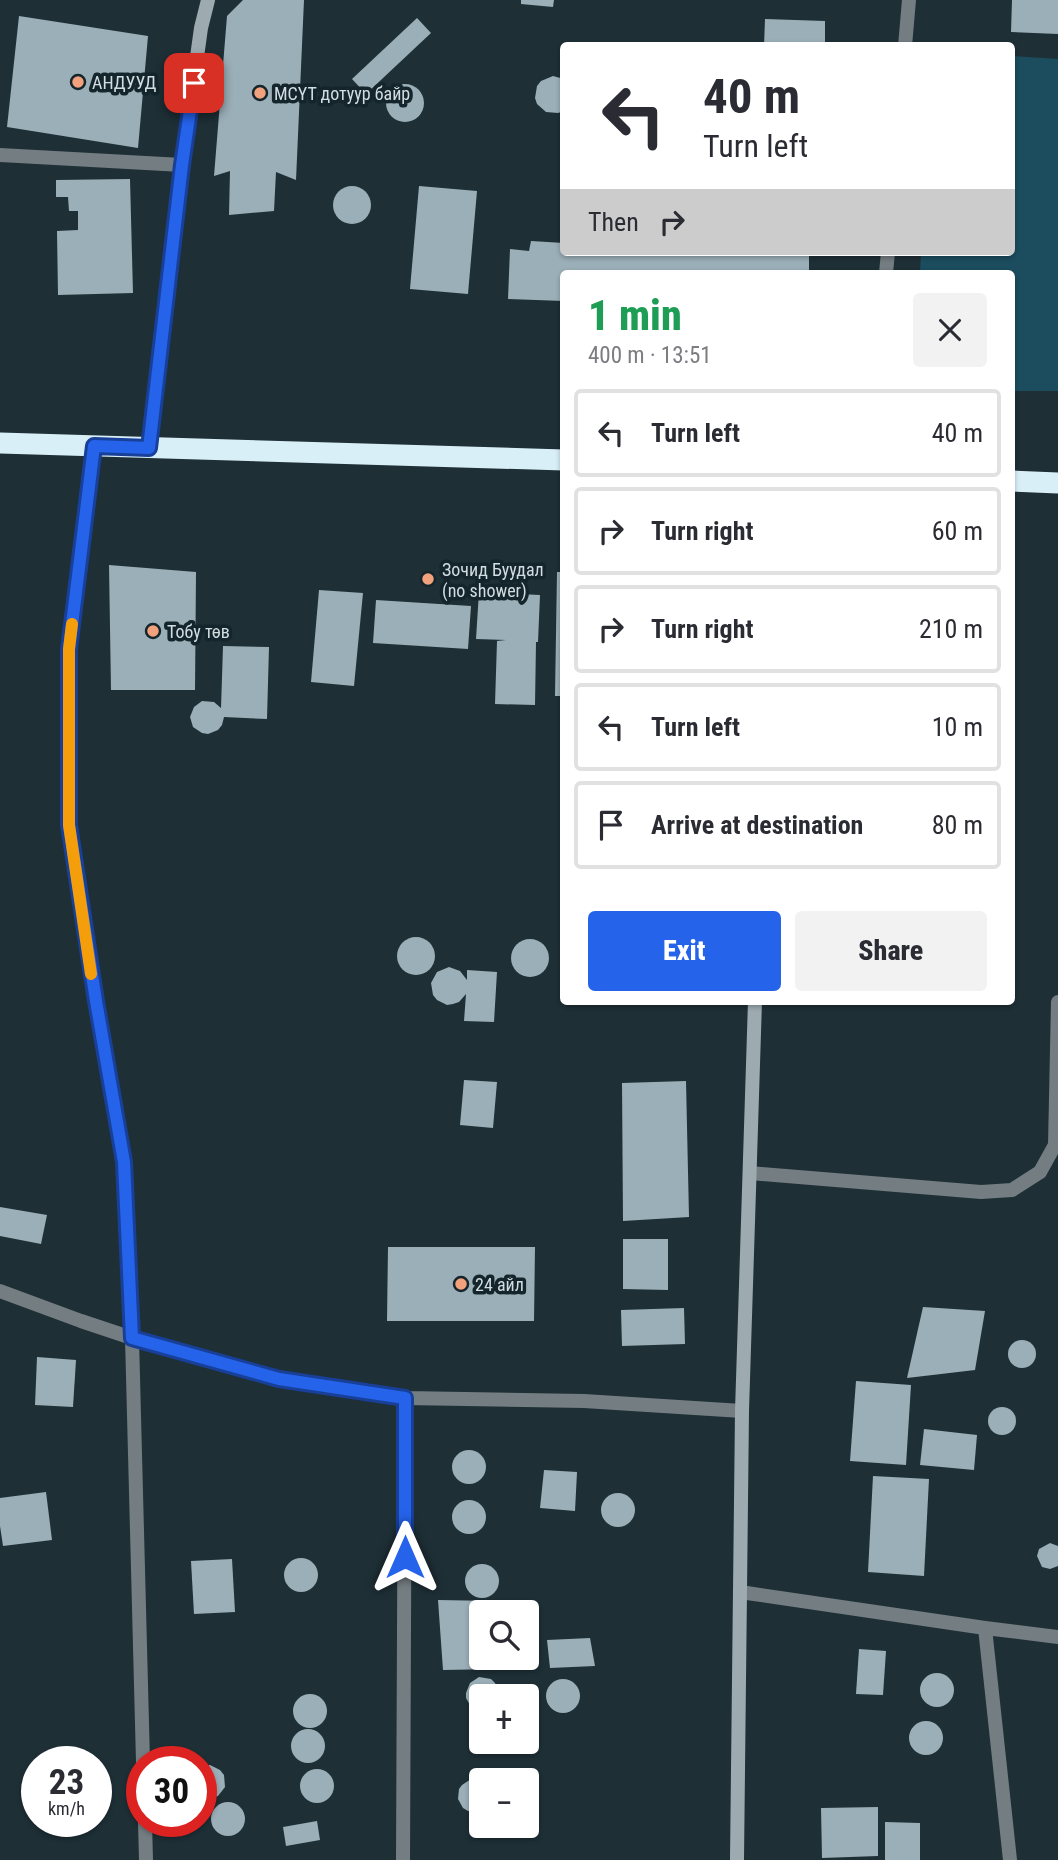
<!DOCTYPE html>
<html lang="en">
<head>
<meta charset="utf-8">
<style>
	body { margin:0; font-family:"Roboto Condensed",sans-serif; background:#f2f2f3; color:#2b2b33; height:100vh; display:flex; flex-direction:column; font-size:26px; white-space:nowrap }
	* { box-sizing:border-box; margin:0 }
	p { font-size:23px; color:#7c7c81 }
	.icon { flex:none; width:38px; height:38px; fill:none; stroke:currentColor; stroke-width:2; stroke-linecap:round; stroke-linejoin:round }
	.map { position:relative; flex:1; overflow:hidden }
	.drawer { position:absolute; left:560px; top:270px; width:455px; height:735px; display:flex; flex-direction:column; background:#fff; border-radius:7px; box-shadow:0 2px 5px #0004 }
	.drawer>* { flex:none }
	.guide { position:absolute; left:560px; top:42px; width:455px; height:214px; border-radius:7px; box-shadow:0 2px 5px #0004; background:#fff; color:#2b2b33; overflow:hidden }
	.buttons { position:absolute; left:469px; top:1600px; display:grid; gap:14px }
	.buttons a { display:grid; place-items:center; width:70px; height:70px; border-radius:7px; background:#fff; box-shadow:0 2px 5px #0004; font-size:35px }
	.speed { position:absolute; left:21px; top:1746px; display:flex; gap:14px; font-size:35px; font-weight:700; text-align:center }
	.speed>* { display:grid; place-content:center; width:91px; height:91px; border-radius:50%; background:#fff; box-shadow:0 2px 5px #0004; line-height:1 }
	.speed small { font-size:18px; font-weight:400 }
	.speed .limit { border:10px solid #d22; background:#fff; color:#111 }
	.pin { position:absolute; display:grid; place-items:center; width:60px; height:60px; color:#fff; margin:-30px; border-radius:14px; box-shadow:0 4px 10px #0006 }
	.me { position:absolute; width:77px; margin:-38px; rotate:0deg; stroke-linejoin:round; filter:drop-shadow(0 0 5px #0008) }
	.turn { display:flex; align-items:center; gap:24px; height:147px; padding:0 28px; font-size:32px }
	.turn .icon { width:91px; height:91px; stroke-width:2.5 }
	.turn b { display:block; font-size:49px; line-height:60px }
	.then { display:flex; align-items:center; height:66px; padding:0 28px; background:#0003; gap:14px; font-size:26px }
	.round { display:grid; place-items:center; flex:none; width:74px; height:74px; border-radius:7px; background:#f2f2f3 }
	.headline { display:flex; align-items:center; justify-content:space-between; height:119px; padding:0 28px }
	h1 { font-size:42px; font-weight:800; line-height:52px; color:#1e9e55 }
	.button { display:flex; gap:14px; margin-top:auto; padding:14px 28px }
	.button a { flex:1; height:80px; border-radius:7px; background:#2563eb; color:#fff; font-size:28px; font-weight:800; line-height:80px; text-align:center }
	.button a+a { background:#f2f2f3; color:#2b2b33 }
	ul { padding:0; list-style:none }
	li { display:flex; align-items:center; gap:21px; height:88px; margin:0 14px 10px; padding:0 14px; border:4px solid #e1e1e2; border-radius:7px }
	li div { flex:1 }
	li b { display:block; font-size:26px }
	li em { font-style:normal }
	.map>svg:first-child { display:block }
	.green { fill:#1b4d5f }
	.building { fill:#9bafb8 }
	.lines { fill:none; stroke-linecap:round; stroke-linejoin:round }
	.lane { stroke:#747d81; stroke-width:14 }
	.street { stroke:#747d81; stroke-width:14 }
	.secondary { stroke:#9dabb1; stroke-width:14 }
	.highway { stroke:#d9eff8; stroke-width:21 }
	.route-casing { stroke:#184099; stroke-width:18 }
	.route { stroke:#2563eb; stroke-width:12 }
	.slow { stroke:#f59e0b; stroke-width:12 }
	.poi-dot { fill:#f1a17c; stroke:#14252c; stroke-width:2.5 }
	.labels { text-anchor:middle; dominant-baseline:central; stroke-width:7; stroke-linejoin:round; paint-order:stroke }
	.poi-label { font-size:18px; fill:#d2dde1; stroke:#14252c; text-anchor:start }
</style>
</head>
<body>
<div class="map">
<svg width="1058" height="1860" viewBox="0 0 1058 1860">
	<rect width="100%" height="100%" fill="#1e2f36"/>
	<path class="green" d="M 1012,56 L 1058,59 L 1058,391 L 1012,391 L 1012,273 L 920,273 L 921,252 L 1012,252 Z"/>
	<g class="building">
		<path d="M 243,0 L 304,0 L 296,180 L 276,172 L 274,211 L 229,215 L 230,171 L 214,176 L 227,16 Z"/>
		<path d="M 521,0 L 554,0 L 553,7 L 521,4 Z"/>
		<path d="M 1012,0 L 1058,0 L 1058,34 L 1011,32 Z"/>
		<path d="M 19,16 L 148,36 L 138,148 L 7,127 Z"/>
		<path d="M 417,18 L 431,33 L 366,94 L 352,79 Z"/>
		<path d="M 765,19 L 825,21 L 825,46 L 764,46 Z"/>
		<path d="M 553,76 L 564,79 L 564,111 L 558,113 L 546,112 L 537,104 L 535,98 L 537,86 L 541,81 Z"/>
		<circle cx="405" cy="103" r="19"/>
		<path d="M 130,179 L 133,293 L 58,295 L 57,231 L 78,230 L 78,211 L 69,211 L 68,197 L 56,197 L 56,180 Z"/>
		<path d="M 419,186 L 477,191 L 468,294 L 410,289 Z"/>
		<circle cx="352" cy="205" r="19"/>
		<path d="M 531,241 L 564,243 L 564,252 L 772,252 L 809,254 L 809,273 L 564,273 L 564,301 L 508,299 L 510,249 L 529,251 Z"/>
		<path d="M 109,565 L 196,572 L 195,690 L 111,690 Z"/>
		<path d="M 557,572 L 564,572 L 564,696 L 555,696 Z"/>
		<path d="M 319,590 L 363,593 L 354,686 L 311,682 Z"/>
		<path d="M 479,592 L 540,595 L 538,642 L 536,642 L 535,705 L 495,704 L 497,641 L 506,640 L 476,639 Z"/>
		<path d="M 376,600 L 471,606 L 468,649 L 373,643 Z"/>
		<path d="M 223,646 L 269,647 L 267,719 L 224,717 L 222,725 L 218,730 L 208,734 L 202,733 L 193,727 L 190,717 L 194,707 L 202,701 L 214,702 L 221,708 Z"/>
		<circle cx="416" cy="956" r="19"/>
		<circle cx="530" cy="958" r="19"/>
		<path d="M 449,967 L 460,971 L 467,980 L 467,970 L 497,972 L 494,1022 L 464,1021 L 466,994 L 459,1002 L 453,1004 L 447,1005 L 437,1000 L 433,995 L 431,983 L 437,972 Z"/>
		<path d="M 464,1080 L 497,1082 L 493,1128 L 460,1125 Z"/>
		<path d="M 686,1081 L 689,1217 L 623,1221 L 622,1083 Z"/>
		<path d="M 0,1207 L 47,1215 L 41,1244 L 0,1236 Z"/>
		<path d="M 623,1239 L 668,1239 L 668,1290 L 623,1289 Z"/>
		<path d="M 388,1247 L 535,1247 L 534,1321 L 387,1321 Z"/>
		<path d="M 923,1307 L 985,1311 L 975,1370 L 907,1378 Z"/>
		<path d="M 684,1308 L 685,1344 L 622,1346 L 621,1310 Z"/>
		<circle cx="1022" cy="1354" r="14"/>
		<path d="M 37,1357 L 76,1360 L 73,1407 L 35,1405 Z"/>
		<path d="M 856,1381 L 911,1385 L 906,1465 L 850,1461 Z"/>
		<circle cx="1002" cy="1421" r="14"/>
		<path d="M 924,1429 L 977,1435 L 974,1470 L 920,1465 Z"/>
		<circle cx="469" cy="1467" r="17"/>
		<path d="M 544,1470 L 577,1472 L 575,1511 L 540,1508 Z"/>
		<path d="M 873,1476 L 929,1479 L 924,1576 L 868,1572 Z"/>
		<path d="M 46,1492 L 52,1540 L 3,1546 L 0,1526 L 0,1498 Z"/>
		<circle cx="618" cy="1510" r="17"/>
		<circle cx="469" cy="1517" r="17"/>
		<path d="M 1050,1543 L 1058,1546 L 1058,1566 L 1050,1569 L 1042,1567 L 1037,1556 L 1039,1549 Z"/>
		<circle cx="301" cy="1575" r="17"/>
		<path d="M 232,1559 L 235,1612 L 194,1614 L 191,1561 Z"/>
		<circle cx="482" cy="1581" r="17"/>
		<path d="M 438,1600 L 495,1601 L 495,1612 L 481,1612 L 481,1657 L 497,1657 L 498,1669 L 443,1670 Z"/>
		<path d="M 517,1604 L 527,1609 L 530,1614 L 531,1626 L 527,1634 L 527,1612 L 500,1612 L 506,1607 Z"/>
		<path d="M 590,1638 L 595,1666 L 550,1668 L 547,1640 Z"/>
		<path d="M 859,1649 L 886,1651 L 883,1695 L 856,1694 Z"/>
		<circle cx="937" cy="1690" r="17"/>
		<path d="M 479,1677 L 491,1679 L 495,1683 L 500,1693 L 499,1696 L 481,1696 L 481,1711 L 471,1707 L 466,1698 L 466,1693 L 470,1683 Z"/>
		<circle cx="563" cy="1696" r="17"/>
		<circle cx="310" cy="1711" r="17"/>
		<circle cx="926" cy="1738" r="17"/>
		<circle cx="308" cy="1746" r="17"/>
		<path d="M 210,1765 L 220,1770 L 224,1775 L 225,1787 L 218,1796 L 207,1799 L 201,1797 L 201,1767 Z"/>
		<circle cx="317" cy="1786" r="17"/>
		<path d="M 471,1779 L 481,1780 L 481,1811 L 479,1812 L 468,1811 L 463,1808 L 458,1799 L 459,1789 L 462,1785 Z"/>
		<path d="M 527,1798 L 530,1801 L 535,1811 L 532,1822 L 522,1829 L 511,1828 L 507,1825 L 527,1825 Z"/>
		<circle cx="228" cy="1819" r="17"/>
		<path d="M 878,1807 L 878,1856 L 822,1858 L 821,1808 Z"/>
		<path d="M 317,1821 L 320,1840 L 286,1846 L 283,1827 Z"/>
		<path d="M 885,1822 L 920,1823 L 920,1860 L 885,1860 Z"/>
	</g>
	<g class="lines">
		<g class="lane">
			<path d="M 0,155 L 182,165"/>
			<path d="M 750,1173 L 981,1192 L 1012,1190 L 1040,1172 L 1055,1145 L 1058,1002"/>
		</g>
		<g class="street">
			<path d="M 905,46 L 909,0"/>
			<path d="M 886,273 L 888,252"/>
			<path d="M 94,446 L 69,649 L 69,825 L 95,1001 L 124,1162 L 132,1338 L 143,1762"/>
			<path d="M 0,1291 L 81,1321 L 132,1338 L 279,1379 L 405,1398 L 584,1401 L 742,1411"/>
			<path d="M 740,1592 L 985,1628 L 1058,1637"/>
			<path d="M 985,1628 L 1010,1860"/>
			<path d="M 145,1822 L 146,1860"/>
			<path d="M 403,1860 L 405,1398"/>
		</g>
		<g class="secondary">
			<path d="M 149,448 L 182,165 L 201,28 L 208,0"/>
			<path d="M 737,1860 L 742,1411 L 755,1001"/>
		</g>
		<g class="highway">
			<path d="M 0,443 L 564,460"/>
			<path d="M 1012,481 L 1058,483"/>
		</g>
	</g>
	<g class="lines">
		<defs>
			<path id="route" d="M 194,83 L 182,165 L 149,448 L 94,446 L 69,649 L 69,825 L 96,1001 L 124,1162 L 132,1338 L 279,1379 L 405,1398 L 405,1557"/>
		</defs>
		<use href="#route" class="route-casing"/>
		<use href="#route" class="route"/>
		<path class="slow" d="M 72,624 L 69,649 L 69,825 L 91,974"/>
	</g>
	<g class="poi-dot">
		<circle cx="78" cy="82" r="7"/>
		<circle cx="260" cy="93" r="7"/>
		<circle cx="428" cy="579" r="7"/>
		<circle cx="153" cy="631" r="7"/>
		<circle cx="461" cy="1284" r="7"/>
	</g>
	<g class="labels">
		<g class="poi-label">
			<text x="92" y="82">АНДУУД</text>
			<text x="274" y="93">МСҮТ дотуур байр</text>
			<text x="442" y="569">Зочид Буудал<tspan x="442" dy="21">(no shower)</tspan></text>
			<text x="167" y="631">Тобу төв</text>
			<text x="475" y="1284">24 айл</text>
		</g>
	</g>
</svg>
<div class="buttons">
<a><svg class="icon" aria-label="search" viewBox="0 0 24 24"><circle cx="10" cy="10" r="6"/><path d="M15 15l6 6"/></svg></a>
<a>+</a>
<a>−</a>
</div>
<div class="speed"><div>23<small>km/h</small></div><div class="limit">30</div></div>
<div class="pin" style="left:194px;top:83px;background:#d93025"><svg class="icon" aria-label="arrive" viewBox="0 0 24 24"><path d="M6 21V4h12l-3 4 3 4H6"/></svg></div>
<svg class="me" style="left:405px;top:1557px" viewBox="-20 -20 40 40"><path d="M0-17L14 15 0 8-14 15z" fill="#2563eb" stroke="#fff" stroke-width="4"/></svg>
<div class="guide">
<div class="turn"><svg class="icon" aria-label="left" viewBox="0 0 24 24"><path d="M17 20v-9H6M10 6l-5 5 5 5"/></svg><div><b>40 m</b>Turn left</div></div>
<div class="then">Then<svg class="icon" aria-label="right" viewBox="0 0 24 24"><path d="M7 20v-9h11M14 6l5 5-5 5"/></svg></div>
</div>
<section class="drawer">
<div class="headline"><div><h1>1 min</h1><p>400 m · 13:51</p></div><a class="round"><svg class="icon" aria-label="close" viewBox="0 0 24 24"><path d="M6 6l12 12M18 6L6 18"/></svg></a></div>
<ul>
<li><svg class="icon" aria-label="left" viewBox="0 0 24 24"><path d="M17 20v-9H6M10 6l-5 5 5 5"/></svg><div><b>Turn left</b></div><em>40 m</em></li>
<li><svg class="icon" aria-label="right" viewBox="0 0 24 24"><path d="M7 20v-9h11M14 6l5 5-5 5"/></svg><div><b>Turn right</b></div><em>60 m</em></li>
<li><svg class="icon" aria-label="right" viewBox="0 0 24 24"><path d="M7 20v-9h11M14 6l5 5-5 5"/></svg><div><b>Turn right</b></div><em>210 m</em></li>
<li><svg class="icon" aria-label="left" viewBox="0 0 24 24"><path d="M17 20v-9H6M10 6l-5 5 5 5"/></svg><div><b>Turn left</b></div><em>10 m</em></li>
<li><svg class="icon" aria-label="arrive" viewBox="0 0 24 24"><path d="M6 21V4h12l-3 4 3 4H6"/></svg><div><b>Arrive at destination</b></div><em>80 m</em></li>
</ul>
<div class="button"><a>Exit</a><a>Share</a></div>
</section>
</div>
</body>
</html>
